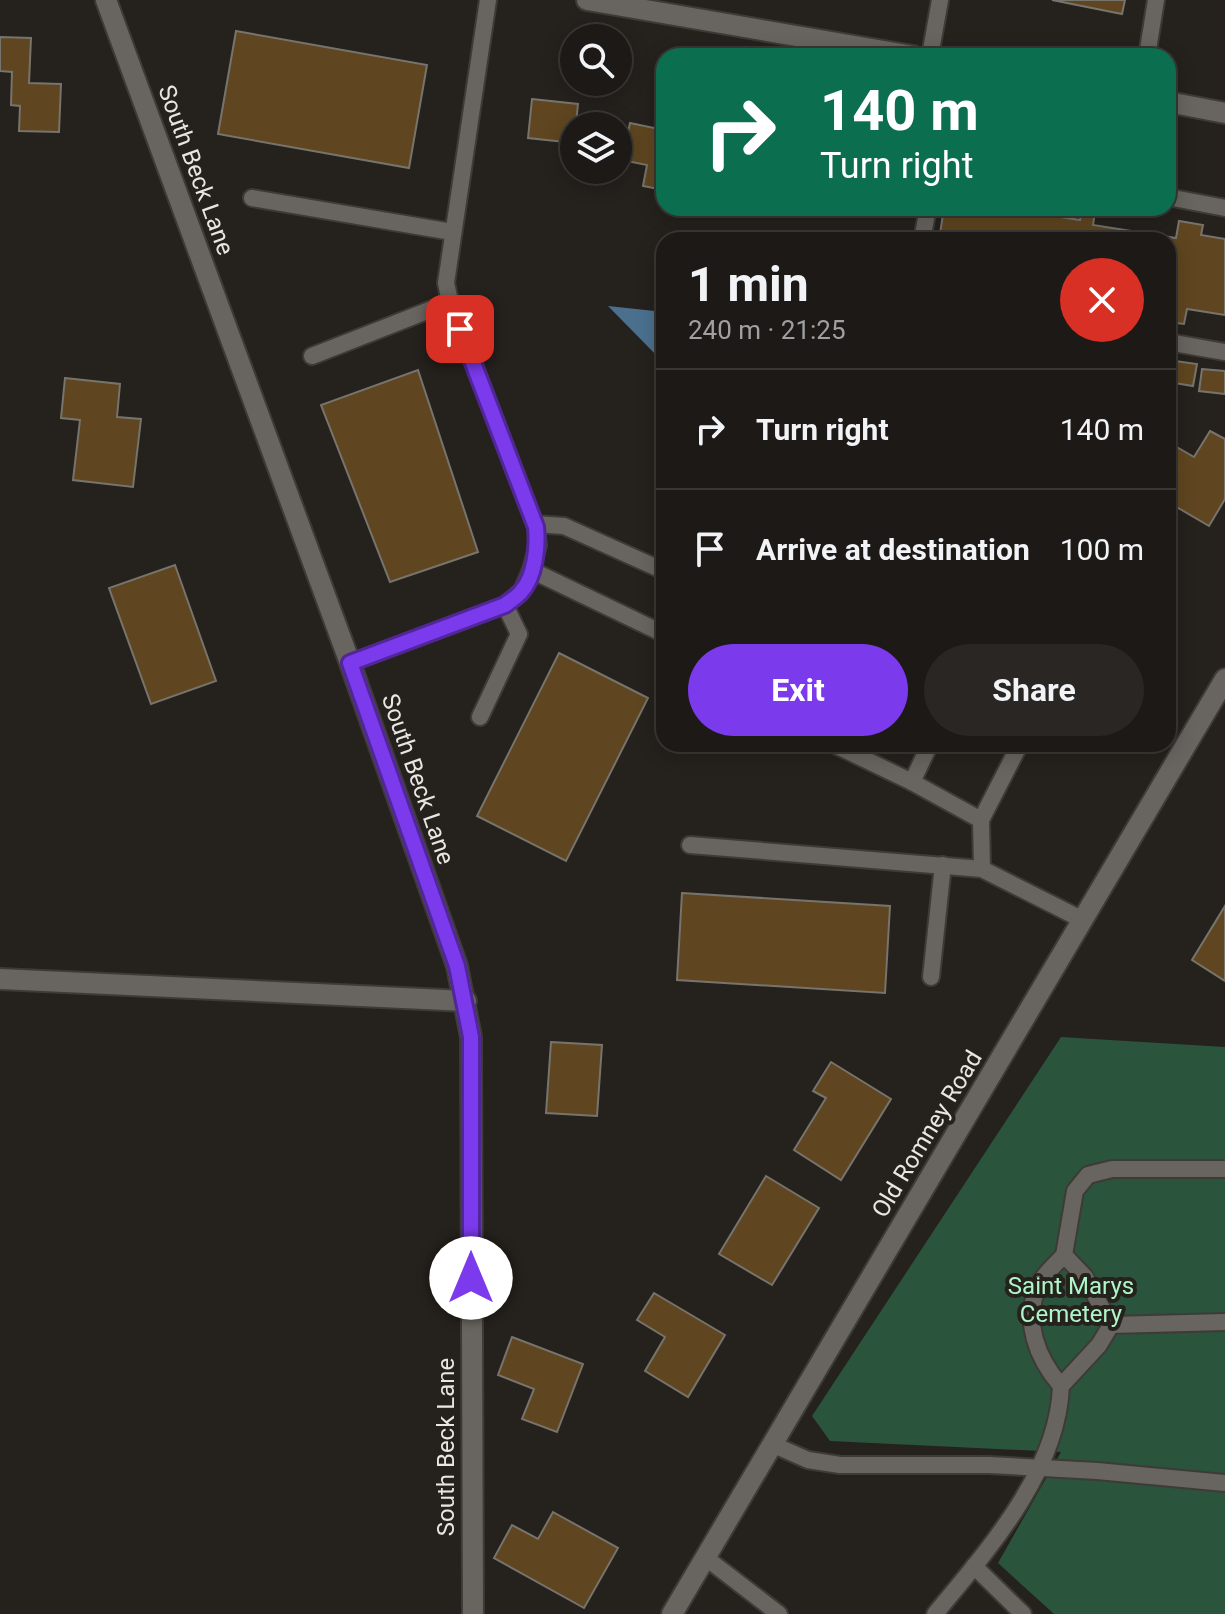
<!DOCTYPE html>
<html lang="en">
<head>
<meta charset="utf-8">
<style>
	body { margin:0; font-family:Roboto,sans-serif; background:#292623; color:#f1f3f6; height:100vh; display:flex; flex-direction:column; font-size:30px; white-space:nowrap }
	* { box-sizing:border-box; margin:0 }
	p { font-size:26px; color:#a0a0a1 }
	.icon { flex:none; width:44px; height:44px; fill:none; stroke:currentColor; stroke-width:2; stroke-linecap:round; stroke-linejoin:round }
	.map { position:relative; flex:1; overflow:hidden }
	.drawer { position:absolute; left:656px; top:232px; width:520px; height:520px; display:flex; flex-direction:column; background:#1c1916; border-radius:24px; box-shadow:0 4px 20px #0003,0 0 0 2px #3a3835 }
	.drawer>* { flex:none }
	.banner { position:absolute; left:656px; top:48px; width:520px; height:168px; border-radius:24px; box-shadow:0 4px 20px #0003,0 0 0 2px #3a3835; background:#0b6e4f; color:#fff; overflow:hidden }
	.fabs { position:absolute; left:560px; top:24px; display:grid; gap:16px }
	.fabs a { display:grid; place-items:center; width:72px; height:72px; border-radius:50%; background:#1c1916; box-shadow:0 4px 20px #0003,0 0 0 2px #3a3835; font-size:40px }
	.pin { position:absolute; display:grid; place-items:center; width:68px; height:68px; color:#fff; margin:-34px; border-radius:16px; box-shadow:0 4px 12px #0006 }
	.me { position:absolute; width:88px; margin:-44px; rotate:0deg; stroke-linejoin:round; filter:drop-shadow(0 0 6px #0008) }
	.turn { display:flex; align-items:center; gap:28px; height:168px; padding:0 32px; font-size:36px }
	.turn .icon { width:104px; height:104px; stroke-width:2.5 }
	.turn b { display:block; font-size:56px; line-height:68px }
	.round { display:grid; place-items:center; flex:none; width:84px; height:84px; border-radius:42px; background:#292623 }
	.overview { display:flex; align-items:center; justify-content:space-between; height:136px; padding:0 32px }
	h1 { font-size:48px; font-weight:700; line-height:60px }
	.button { display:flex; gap:16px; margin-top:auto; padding:16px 32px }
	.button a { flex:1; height:92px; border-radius:48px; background:#7c3aed; color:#fff; font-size:32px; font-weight:700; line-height:92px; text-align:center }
	.button a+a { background:#292623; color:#f1f3f6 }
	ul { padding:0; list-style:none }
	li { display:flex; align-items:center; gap:24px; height:120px; padding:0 32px; border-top:2px solid #3a3835 }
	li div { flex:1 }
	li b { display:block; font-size:30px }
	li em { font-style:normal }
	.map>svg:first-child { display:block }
	.green { fill:#2b543c }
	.water { fill:#4b708e }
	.building { fill:#5f4620; stroke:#77736d; stroke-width:2 }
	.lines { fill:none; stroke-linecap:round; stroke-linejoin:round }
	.service-casing { stroke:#3e3b37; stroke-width:20 }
	.minor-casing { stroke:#3e3b37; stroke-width:24 }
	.service { stroke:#68645f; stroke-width:16 }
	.minor { stroke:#68645f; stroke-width:20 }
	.route-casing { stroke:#51269a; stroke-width:20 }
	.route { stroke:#7c3aed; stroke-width:14 }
	.labels { text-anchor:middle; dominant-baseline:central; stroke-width:8; stroke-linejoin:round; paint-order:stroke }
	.street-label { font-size:24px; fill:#e9e6e3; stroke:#25211d }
	.park-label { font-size:24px; fill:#aef5c8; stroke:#25211d }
</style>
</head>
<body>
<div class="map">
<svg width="1225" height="1614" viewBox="0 0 1225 1614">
	<rect width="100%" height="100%" fill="#25211d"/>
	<path class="green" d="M 1061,1037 L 1225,1047 L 1225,1614 L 1054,1614 L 998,1563 L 1061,1452 L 830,1441 L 812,1416 Z"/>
	<path class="water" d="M 608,306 L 664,312 L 664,363 Z"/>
	<g class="building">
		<path d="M 1052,0 L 1125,0 L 1122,14 Z"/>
		<path d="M 236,31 L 427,65 L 409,168 L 218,134 Z"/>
		<path d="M 0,37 L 31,38 L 29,83 L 61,84 L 59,132 L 19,131 L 20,106 L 11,105 L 12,72 L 0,71 Z"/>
		<path d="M 532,99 L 578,104 L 574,143 L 528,138 Z"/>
		<path d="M 630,123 L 664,130 L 664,190 L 643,186 L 647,165 L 622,160 Z"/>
		<path d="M 944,208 L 1006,208 L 1080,220 L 1082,210 L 1095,212 L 1093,225 L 1176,238 L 1179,221 L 1203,225 L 1201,235 L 1225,239 L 1225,315 L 1187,309 L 1184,324 L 1168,322 L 1168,240 L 939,240 Z"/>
		<path d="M 1168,360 L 1197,364 L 1193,386 L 1168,382 Z"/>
		<path d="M 1202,369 L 1225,371 L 1225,394 L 1199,391 Z"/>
		<path d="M 418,370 L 478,552 L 390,582 L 321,405 Z"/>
		<path d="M 65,378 L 120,384 L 117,417 L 141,419 L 133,487 L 73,480 L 80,420 L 61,418 Z"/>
		<path d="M 1210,431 L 1225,439 L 1225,499 L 1209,526 L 1168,502 L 1168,486 L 1177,472 L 1168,466 L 1168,458 L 1175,446 L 1194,457 Z"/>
		<path d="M 175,565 L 216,681 L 151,704 L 109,588 Z"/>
		<path d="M 559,653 L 648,698 L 566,861 L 477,816 Z"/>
		<path d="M 682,893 L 890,906 L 885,993 L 677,980 Z"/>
		<path d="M 1225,906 L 1225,981 L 1192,960 Z"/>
		<path d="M 551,1042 L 602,1045 L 597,1116 L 546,1113 Z"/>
		<path d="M 831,1062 L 891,1099 L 841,1180 L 794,1150 L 826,1098 L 813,1091 Z"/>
		<path d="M 766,1176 L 819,1208 L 772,1285 L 719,1254 Z"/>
		<path d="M 654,1293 L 725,1335 L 688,1397 L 645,1371 L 665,1337 L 637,1320 Z"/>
		<path d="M 512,1337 L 583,1364 L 557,1432 L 522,1419 L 534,1389 L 498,1375 Z"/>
		<path d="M 553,1512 L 618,1548 L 584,1608 L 494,1558 L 512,1525 L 538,1539 Z"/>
	</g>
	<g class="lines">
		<defs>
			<g id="service">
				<path d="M 930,56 L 940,0"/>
				<path d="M 1147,56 L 1156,0"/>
				<path d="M 1168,197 L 1225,208"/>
				<path d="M 252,198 L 452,232"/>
				<path d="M 922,240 L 928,208"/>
				<path d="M 1168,342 L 1225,352"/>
				<path d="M 312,356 L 450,302"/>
				<path d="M 535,524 L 564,526 L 664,571"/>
				<path d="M 531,570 L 664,634"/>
				<path d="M 350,663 L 505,605 L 522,591 L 531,570 L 538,545 L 536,527 L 450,302 L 446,283 L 488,0"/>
				<path d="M 480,717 L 519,634 L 505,605"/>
				<path d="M 833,744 L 912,782"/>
				<path d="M 930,744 L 912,782 L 981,820"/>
				<path d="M 690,845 L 982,869 L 1083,920"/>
				<path d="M 982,869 L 981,820 L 1020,744"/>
				<path d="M 931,977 L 943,865"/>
				<path d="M 1064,1255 L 1075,1191 L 1088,1175 L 1112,1169 L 1225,1169"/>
				<path d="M 1111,1325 L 1225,1322"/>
				<path d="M 774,1445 L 808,1460 L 840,1465 L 989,1465 L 1097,1471 L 1225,1483"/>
				<path d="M 706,1558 L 779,1614"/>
				<path d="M 974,1566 L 1023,1614"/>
				<path d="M 935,1614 C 987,1551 1058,1472 1061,1386 L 1099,1345 L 1111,1325 L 1085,1277 L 1064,1255 C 1056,1264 1044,1274 1039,1284 C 1022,1321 1037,1358 1061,1386"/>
			</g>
			<g id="minor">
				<path d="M 106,0 L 350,663 L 457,966 L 471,1037 L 473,1614"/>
				<path d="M 587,0 L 913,56"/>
				<path d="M 1168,102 L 1225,113"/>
				<path d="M 0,979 L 466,1001"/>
				<path d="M 672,1614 L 1225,679"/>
			</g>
		</defs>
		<use href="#service" class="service-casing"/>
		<use href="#minor" class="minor-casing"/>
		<use href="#service" class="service"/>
		<use href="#minor" class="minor"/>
	</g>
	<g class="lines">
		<defs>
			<path id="route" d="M 460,329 L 536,527 C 538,547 535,577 521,592 C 517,597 510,601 505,605 L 350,663 L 457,966 L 471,1037 L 471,1278"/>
		</defs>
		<use href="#route" class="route-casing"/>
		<use href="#route" class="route"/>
	</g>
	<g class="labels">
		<g class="street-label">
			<text transform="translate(196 170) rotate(70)">South Beck Lane</text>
			<text transform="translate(418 779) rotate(71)">South Beck Lane</text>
			<text transform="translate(927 1134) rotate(-59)">Old Romney Road</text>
			<text transform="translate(446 1447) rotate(-90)">South Beck Lane</text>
		</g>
		<g class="park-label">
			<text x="1071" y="1286">Saint Marys<tspan x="1071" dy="28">Cemetery</tspan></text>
		</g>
	</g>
</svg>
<div class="fabs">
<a><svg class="icon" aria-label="search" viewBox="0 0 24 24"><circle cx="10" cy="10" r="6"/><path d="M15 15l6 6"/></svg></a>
<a><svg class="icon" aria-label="layers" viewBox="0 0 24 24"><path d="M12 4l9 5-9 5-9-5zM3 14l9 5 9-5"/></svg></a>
</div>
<div class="pin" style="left:460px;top:329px;background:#d93025"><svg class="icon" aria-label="arrive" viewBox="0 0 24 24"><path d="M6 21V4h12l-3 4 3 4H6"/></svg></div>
<svg class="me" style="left:471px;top:1278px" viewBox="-20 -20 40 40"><circle r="19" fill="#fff"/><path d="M0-13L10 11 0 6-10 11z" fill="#7c3aed"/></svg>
<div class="banner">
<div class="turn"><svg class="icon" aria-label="right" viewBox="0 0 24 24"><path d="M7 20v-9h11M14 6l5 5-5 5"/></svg><div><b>140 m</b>Turn right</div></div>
</div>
<section class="drawer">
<div class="overview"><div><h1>1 min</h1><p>240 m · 21:25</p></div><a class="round" style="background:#d93025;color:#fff"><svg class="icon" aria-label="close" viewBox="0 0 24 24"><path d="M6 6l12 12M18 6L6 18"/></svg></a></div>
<ul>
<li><svg class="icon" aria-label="right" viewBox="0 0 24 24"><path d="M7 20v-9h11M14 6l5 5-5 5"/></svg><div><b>Turn right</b></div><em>140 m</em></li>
<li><svg class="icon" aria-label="arrive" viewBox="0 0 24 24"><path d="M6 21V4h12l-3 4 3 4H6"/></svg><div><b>Arrive at destination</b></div><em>100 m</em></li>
</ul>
<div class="button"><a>Exit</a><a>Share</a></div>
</section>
</div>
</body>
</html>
